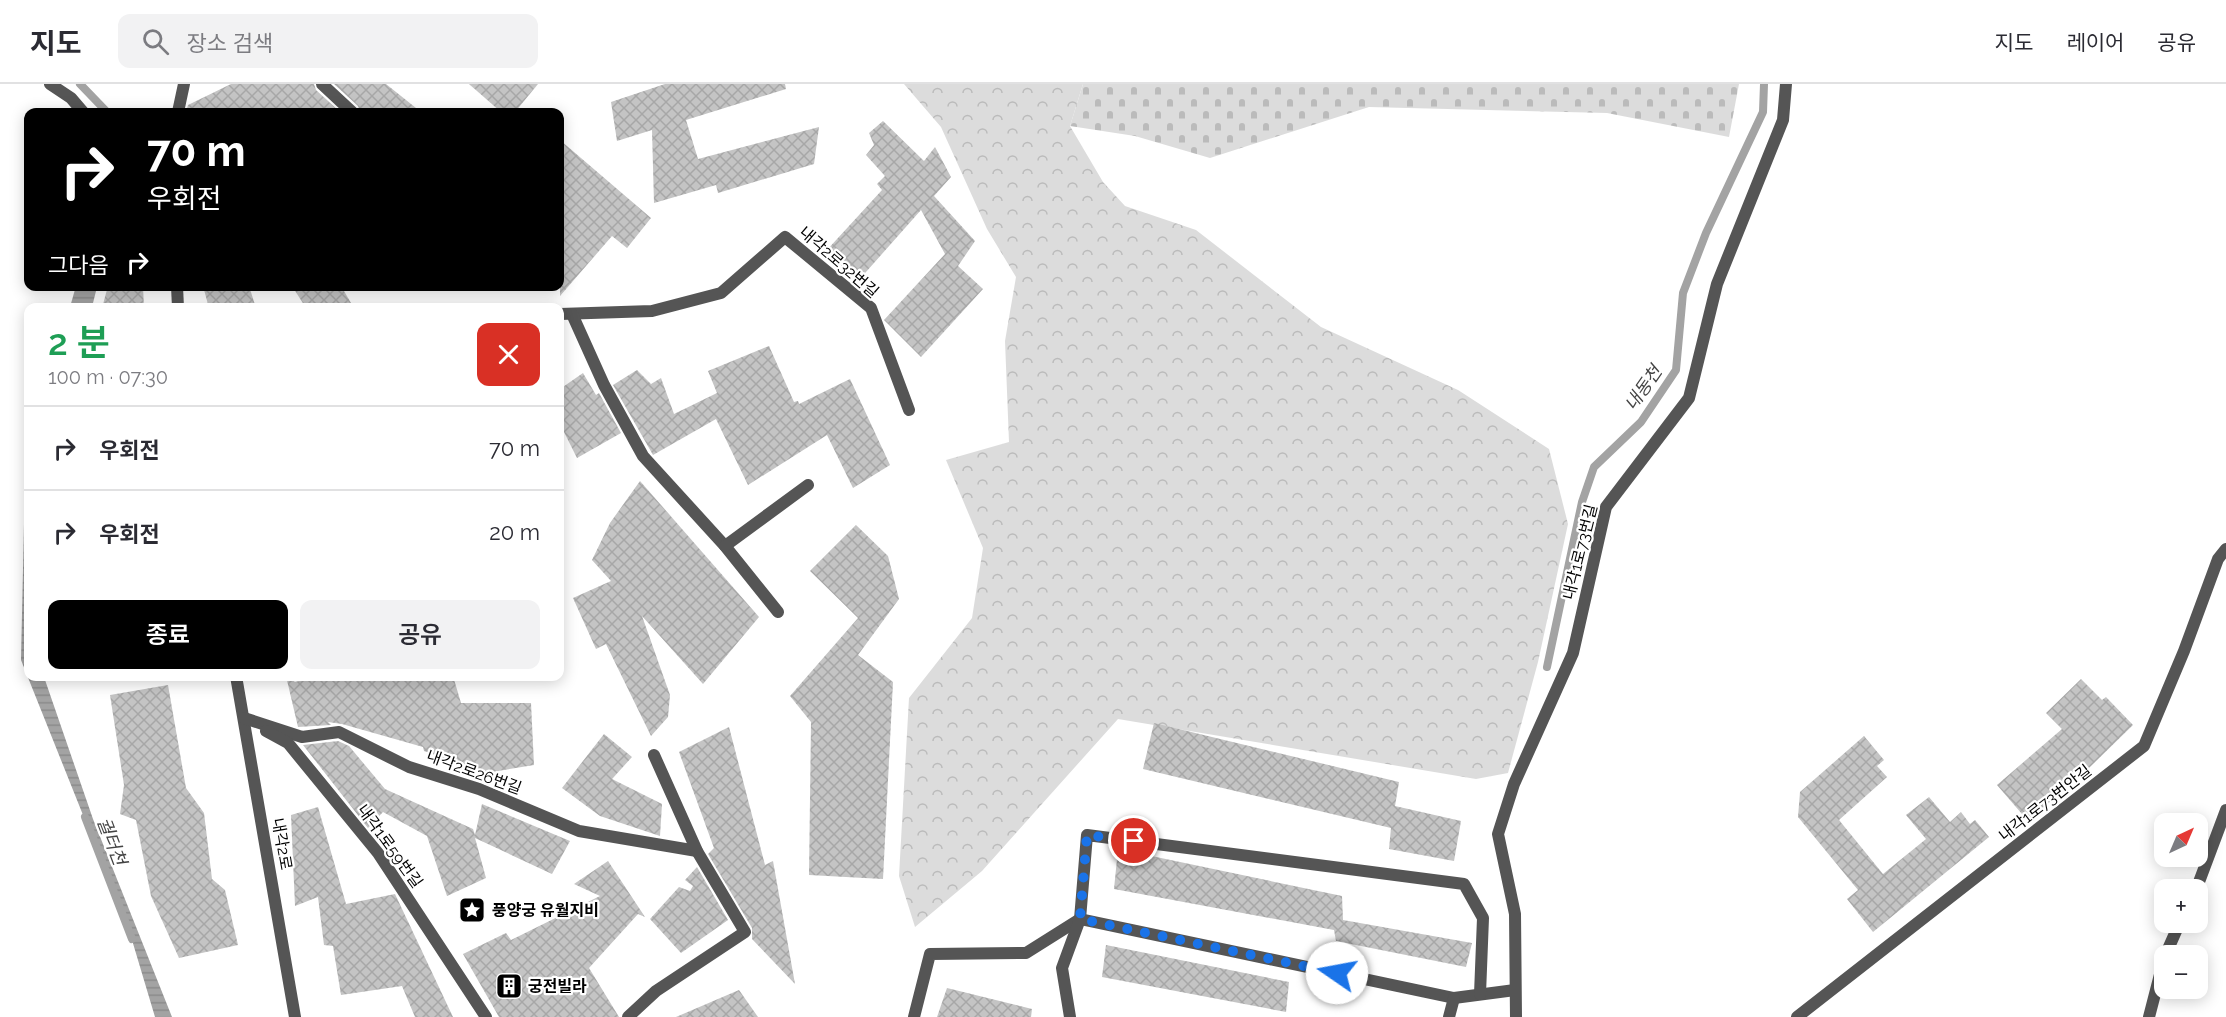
<!DOCTYPE html>
<html lang="ko">
<head>
<meta charset="utf-8">
<style>
	body { margin:0; font-family:Raleway,"Noto Sans KR",sans-serif; background:#f2f2f3; color:#2b2b33; height:100vh; display:flex; flex-direction:column; font-size:22px; white-space:nowrap }
	* { box-sizing:border-box; margin:0 }
	p { font-size:20px; color:#7c7c81 }
	.icon { flex:none; width:33px; height:33px; fill:none; stroke:currentColor; stroke-width:2; stroke-linecap:round; stroke-linejoin:round }
	.map { position:relative; flex:1; overflow:hidden }
	.drawer { position:absolute; left:24px; top:219px; width:540px; height:378px; display:flex; flex-direction:column; background:#fff; border-radius:12px; box-shadow:0 3px 15px #0003 }
	.drawer>* { flex:none }
	.banner { position:absolute; left:24px; top:24px; width:540px; height:183px; border-radius:12px; box-shadow:0 3px 15px #0003; background:#000; color:#fff; overflow:hidden }
	.needle { width:39px; rotate:44deg }
	.buttons { position:absolute; left:2154px; top:729px; display:grid; gap:12px }
	.buttons a { display:grid; place-items:center; width:54px; height:54px; border-radius:12px; background:#fff; box-shadow:0 3px 15px #0003; font-size:30px }
	.pin { position:absolute; display:grid; place-items:center; width:51px; height:51px; color:#fff; margin:-26px; border:3px solid #fff; border-radius:50%; box-shadow:0 2px 6px #0007 }
	.me { position:absolute; width:66px; margin:-33px; rotate:282deg; stroke-linejoin:round; filter:drop-shadow(0 0 4px #0008) }
	.turn { display:flex; align-items:center; gap:21px; height:126px; padding:0 24px; font-size:27px }
	.turn .icon { width:78px; height:78px; stroke-width:2.5 }
	.turn b { display:block; font-size:42px; line-height:51px }
	.then { display:flex; align-items:center; height:57px; padding:0 24px; background:#0003; gap:12px; font-size:22px }
	.round { display:grid; place-items:center; flex:none; width:63px; height:63px; border-radius:12px; background:#f2f2f3 }
	.summary { display:flex; align-items:center; justify-content:space-between; height:102px; padding:0 24px }
	h1 { font-size:36px; font-weight:600; line-height:45px; color:#1e9e55 }
	.primary-button { display:flex; gap:12px; margin-top:auto; padding:12px 24px }
	.primary-button a { flex:1; height:69px; border-radius:12px; background:#000; color:#fff; font-size:24px; font-weight:600; line-height:69px; text-align:center }
	.primary-button a+a { background:#f2f2f3; color:#2b2b33 }
	ul { padding:0; list-style:none }
	li { display:flex; align-items:center; gap:18px; height:84px; padding:0 24px; border-top:2px solid #e1e1e2 }
	li div { flex:1 }
	li b { display:block; font-size:22px }
	li em { font-style:normal }
	header { display:flex; align-items:center; gap:36px; box-sizing:border-box; height:84px; padding:0 30px; background:#fff; border-bottom:2px solid #e1e1e2 }
	header strong { font-size:28px }
	nav { display:flex; gap:33px; margin-inline-start:auto; font-size:21px }
	.search { width:420px; height:54px; background:#f2f2f3; display:flex; align-items:center; gap:15px; box-sizing:border-box; padding:0 21px; border-radius:12px; color:#7c7c81; font-size:22px }
	.map>svg:first-child { display:block }
	.forest { fill:url(#forest-crowns) }
	.cemetery { fill:url(#cemetery-stones) }
	.water { fill:url(#water-rules) }
	.lines { fill:none; stroke-linecap:round; stroke-linejoin:round }
	.stream { stroke:#a3a3a3; stroke-width:8 }
	.building { fill:url(#building-cross-hatch) }
	.lane { stroke:#555; stroke-width:12 }
	.street { stroke:#555; stroke-width:12 }
	.route { stroke:#1a73e8; stroke-width:10; stroke-dasharray:0 18 }
	.labels { text-anchor:middle; dominant-baseline:central; stroke-width:4.5; stroke-linejoin:round; paint-order:stroke }
	.street-label { font-size:16px; fill:#000; stroke:#fff }
	.poi-label { font-size:16px; font-weight:bold; fill:#000; stroke:#fff; text-anchor:start }
	.water-label { font-size:18px; font-style:italic; fill:#444; stroke:#fff }
</style>
</head>
<body>
<header>
<strong>지도</strong>
<div class="search"><svg class="icon" aria-label="search" viewBox="0 0 24 24"><circle cx="10" cy="10" r="6"/><path d="M15 15l6 6"/></svg>장소 검색</div>
<nav><a>지도</a><a>레이어</a><a>공유</a></nav>
</header>
<div class="map">
<svg width="2226" height="933" viewBox="0 0 2226 933">
	<defs>
		<pattern id="forest-crowns" width="20" height="18" patternUnits="userSpaceOnUse" patternTransform="scale(1.5)"><rect width="20" height="18" fill="#dcdcdc"/><path d="M2 6a3 3 0 1 1 6 0M12 15a3 3 0 1 1 6 0" fill="none" stroke="#bbb"/></pattern>
		<pattern id="cemetery-stones" width="16" height="16" patternUnits="userSpaceOnUse" patternTransform="scale(1.5)"><rect width="16" height="16" fill="#dcdcdc"/><path d="M2 7V4a2 2 0 0 1 4 0v3zM10 15v-3a2 2 0 0 1 4 0v3z" fill="#bbb"/></pattern>
		<pattern id="water-rules" width="6" height="5" patternUnits="userSpaceOnUse" patternTransform="scale(1.5)"><rect width="6" height="5" fill="#a3a3a3"/><path d="M0 2.5h6" fill="none" stroke="#8b8b8b"/></pattern>
		<pattern id="building-cross-hatch" width="8" height="8" patternUnits="userSpaceOnUse" patternTransform="scale(1.5)"><rect width="8" height="8" fill="#c4c4c4"/><path d="M0 0l8 8M0 8l8-8" fill="none" stroke="#a7a7a7"/></pattern>
	</defs>
	<rect width="100%" height="100%" fill="#fff"/>
	<path class="forest" d="M 904,0 L 1083,0 L 1070,42 L 1103,98 L 1125,122 L 1196,146 L 1321,243 L 1458,306 L 1549,365 L 1568,440 L 1538,578 L 1508,689 L 1476,695 L 1118,635 L 982,787 L 915,843 L 899,792 L 909,614 L 972,534 L 983,464 L 946,376 L 1009,358 L 1005,257 L 1016,193 L 987,145 L 941,43 Z"/>
	<path class="cemetery" d="M 1083,0 L 1739,0 L 1729,53 L 1607,29 L 1369,23 L 1210,74 L 1135,52 L 1070,42 Z"/>
	<g class="water">
		<path d="M 76,202 L 97,203 L 92,223 L 70,223 Z"/>
		<path d="M 28,383 L 28,592 L 44,593 L 93,735 L 172,933 L 155,933 L 129,846 L 21,576 L 25,395 Z"/>
	</g>
	<g class="lines">
		<g class="stream">
			<path d="M 80,0 L 107,28"/>
			<path d="M 1547,583 L 1582,418 L 1594,383 L 1641,338 L 1676,286 L 1683,209 L 1706,149 L 1763,28 L 1764,0"/>
			<path d="M 85,733 L 132,855"/>
		</g>
	</g>
	<g class="building">
		<path d="M 231,0 L 314,0 L 316,6 L 340,28 L 186,28 L 188,21 Z"/>
		<path d="M 334,0 L 386,0 L 421,28 L 360,28 L 358,22 Z"/>
		<path d="M 469,0 L 538,0 L 515,28 L 501,28 Z"/>
		<path d="M 665,0 L 785,0 L 786,5 L 686,36 L 698,75 L 819,43 L 814,80 L 718,109 L 716,101 L 654,119 L 652,46 L 617,57 L 611,18 Z"/>
		<path d="M 883,37 L 924,77 L 935,63 L 951,93 L 934,112 L 975,157 L 958,182 L 983,205 L 921,273 L 884,236 L 945,170 L 921,126 L 858,197 L 826,167 L 882,106 L 877,100 L 885,92 L 866,71 L 874,61 L 869,49 Z"/>
		<path d="M 560,56 L 651,134 L 627,164 L 612,152 L 560,212 Z"/>
		<path d="M 108,202 L 143,202 L 144,224 L 102,224 Z"/>
		<path d="M 203,202 L 249,202 L 256,224 L 209,224 Z"/>
		<path d="M 292,202 L 341,202 L 354,224 L 306,224 Z"/>
		<path d="M 769,262 L 794,318 L 798,317 L 799,320 L 850,295 L 890,381 L 853,404 L 827,351 L 748,401 L 716,335 L 653,371 L 613,301 L 637,286 L 651,300 L 661,294 L 674,330 L 717,309 L 708,287 Z"/>
		<path d="M 583,289 L 596,311 L 599,309 L 621,349 L 577,374 L 560,340 L 560,305 Z"/>
		<path d="M 640,397 L 759,533 L 703,600 L 642,532 L 670,611 L 668,633 L 651,652 L 606,560 L 596,565 L 573,514 L 611,497 L 592,476 L 610,439 Z"/>
		<path d="M 856,441 L 888,472 L 899,515 L 858,571 L 893,598 L 883,795 L 809,791 L 811,638 L 790,612 L 858,534 L 810,487 Z"/>
		<path d="M 286,592 L 295,598 L 320,592 L 453,592 L 461,619 L 531,619 L 534,681 L 486,689 L 424,667 L 423,663 L 342,640 L 328,638 L 331,641 L 298,643 Z"/>
		<path d="M 2081,595 L 2102,616 L 2106,613 L 2133,641 L 2090,683 L 2028,737 L 1997,701 L 2062,645 L 2046,629 Z"/>
		<path d="M 168,601 L 186,704 L 204,729 L 212,795 L 225,806 L 238,861 L 179,874 L 151,812 L 136,736 L 120,730 L 124,701 L 110,611 Z"/>
		<path d="M 1154,639 L 1399,698 L 1395,722 L 1461,737 L 1454,777 L 1389,765 L 1391,744 L 1143,685 Z"/>
		<path d="M 729,643 L 765,781 L 773,777 L 795,900 L 752,855 L 752,844 L 708,770 L 714,764 L 679,668 Z"/>
		<path d="M 604,650 L 632,673 L 612,695 L 662,720 L 660,752 L 600,732 L 562,704 Z"/>
		<path d="M 1864,652 L 1884,676 L 1877,682 L 1887,693 L 1839,736 L 1883,790 L 1926,755 L 1906,731 L 1929,713 L 1950,738 L 1961,728 L 1970,740 L 1975,736 L 1989,753 L 1873,848 L 1847,815 L 1858,806 L 1798,733 L 1800,708 Z"/>
		<path d="M 338,657 L 349,662 L 385,705 L 473,745 L 475,751 L 482,720 L 570,757 L 552,790 L 475,754 L 486,794 L 447,812 L 427,752 L 383,728 L 368,744 L 303,661 Z"/>
		<path d="M 318,723 L 346,820 L 395,810 L 453,933 L 415,933 L 402,902 L 341,911 L 333,862 L 324,861 L 318,813 L 295,822 L 291,731 Z"/>
		<path d="M 1118,765 L 1342,812 L 1343,836 L 1472,859 L 1466,883 L 1336,857 L 1334,846 L 1114,805 Z"/>
		<path d="M 608,777 L 645,833 L 638,830 L 589,884 L 619,933 L 499,933 L 463,870 L 506,849 L 511,856 L 600,812 L 574,800 Z"/>
		<path d="M 697,783 L 728,836 L 681,869 L 650,835 L 679,803 L 690,807 L 693,802 L 685,796 Z"/>
		<path d="M 1106,861 L 1289,898 L 1286,928 L 1102,893 Z"/>
		<path d="M 947,904 L 1032,925 L 1031,933 L 937,933 Z"/>
		<path d="M 739,906 L 758,933 L 676,933 Z"/>
	</g>
	<g class="lines">
		<g class="lane">
			<path d="M 914,933 L 930,870 L 1026,869 L 1080,835 L 1454,914 L 1515,906"/>
			<path d="M 1070,933 L 1062,884 L 1080,835 L 1087,751 L 1464,800 L 1483,834 L 1480,910"/>
			<path d="M 1449,933 L 1454,914"/>
		</g>
		<g class="street">
			<path d="M 50,0 L 71,14 L 83,28"/>
			<path d="M 322,0 L 352,28"/>
			<path d="M 178,28 L 184,0"/>
			<path d="M 177,202 L 178,224"/>
			<path d="M 560,230 L 652,227 L 721,209 L 785,153 L 871,224 L 909,326"/>
			<path d="M 572,230 L 604,301 L 643,372 L 725,462 L 778,528"/>
			<path d="M 725,462 L 808,401"/>
			<path d="M 236,592 L 295,933"/>
			<path d="M 244,634 L 302,653 L 339,648 L 409,683 L 479,705 L 579,747 L 697,767"/>
			<path d="M 266,647 L 288,659 L 378,769 L 486,933"/>
			<path d="M 2196,806 L 2226,726"/>
			<path d="M 2165,872 L 2180,838"/>
			<path d="M 628,933 L 656,907 L 745,848 L 697,767 L 654,671"/>
			<path d="M 1516,933 L 1515,830 L 1498,750 L 1514,700 L 1573,569 L 1606,423 L 1689,314 L 1717,200 L 1783,36 L 1786,0"/>
			<path d="M 1797,933 L 2144,662 L 2184,567 L 2218,475 L 2226,465"/>
			<path d="M 2149,933 L 2164,875"/>
		</g>
	</g>
	<g class="lines">
		<path class="route" d="M 1134,757 L 1087,751 L 1080,835 L 1337,889"/>
	</g>
	<defs>
		<symbol id="sight-square" viewBox="-11 -11 22 22"><rect x="-9" y="-9" width="18" height="18" rx="4" fill="#000" stroke="#fff"/><path d="M0-6L1.8-2.2L6-1.7L2.9 1.2L3.7 5.4L0 3.3L-3.7 5.4L-2.9 1.2L-6-1.7L-1.8-2.2Z" fill="#fff"/></symbol>
		<symbol id="building-square" viewBox="-11 -11 22 22"><rect x="-9" y="-9" width="18" height="18" rx="4" fill="#000" stroke="#fff"/><path d="M-4-6H4V6H1V3H-1V6H-4ZM-2.5-4.3h1.7v1.8h-1.7ZM.8-4.3h1.7v1.8H.8ZM-2.5-1h1.7V.8h-1.7ZM.8-1h1.7V.8H.8Z" fill="#fff"/></symbol>
	</defs>
	<g fill-rule="evenodd">
		<use href="#sight-square" x="457" y="811" width="30" height="30"/>
		<use href="#building-square" x="494" y="887" width="30" height="30"/>
	</g>
	<g class="labels">
		<g class="street-label">
			<text transform="translate(839 178) rotate(41)">내각2로32번길</text>
			<text transform="translate(1580 468) rotate(-76)">내각1로73번길</text>
			<text transform="translate(474 688) rotate(20)">내각2로26번길</text>
			<text transform="translate(2045 719) rotate(-38)">내각1로73번안길</text>
			<text transform="translate(282 760) rotate(80)">내각2로</text>
			<text transform="translate(390 762) rotate(54)">내각1로59번길</text>
		</g>
		<g class="poi-label">
			<text x="492" y="826">풍양궁 유월지비</text>
			<text x="528" y="902">궁전빌라</text>
		</g>
		<g class="water-label">
			<text transform="translate(1643 304) rotate(-55)">내동천</text>
			<text transform="translate(112 757) rotate(69)">궐터천</text>
		</g>
	</g>
</svg>
<div class="buttons">
<a><svg class="needle" viewBox="-14 -14 28 28"><path d="M0-13l5 13h-10z" fill="#e53935"/><path d="M0 13l5-13h-10z" fill="#7c7c81"/></svg></a>
<a>+</a>
<a>−</a>
</div>
<div class="pin" style="left:1134px;top:757px;background:#d93025"><svg class="icon" aria-label="arrive" viewBox="0 0 24 24"><path d="M6 21V4h12l-3 4 3 4H6"/></svg></div>
<svg class="me" style="left:1337px;top:889px" viewBox="-20 -20 40 40"><circle r="19" fill="#fff"/><path d="M0-13L10 11 0 6-10 11z" fill="#1a73e8"/></svg>
<div class="banner">
<div class="turn"><svg class="icon" aria-label="right" viewBox="0 0 24 24"><path d="M7 20v-9h11M14 6l5 5-5 5"/></svg><div><b>70 m</b>우회전</div></div>
<div class="then">그다음<svg class="icon" aria-label="right" viewBox="0 0 24 24"><path d="M7 20v-9h11M14 6l5 5-5 5"/></svg></div>
</div>
<section class="drawer">
<div class="summary"><div><h1>2 분</h1><p>100 m · 07:30</p></div><a class="round" style="background:#d93025;color:#fff"><svg class="icon" aria-label="close" viewBox="0 0 24 24"><path d="M6 6l12 12M18 6L6 18"/></svg></a></div>
<ul>
<li><svg class="icon" aria-label="right" viewBox="0 0 24 24"><path d="M7 20v-9h11M14 6l5 5-5 5"/></svg><div><b>우회전</b></div><em>70 m</em></li>
<li><svg class="icon" aria-label="right" viewBox="0 0 24 24"><path d="M7 20v-9h11M14 6l5 5-5 5"/></svg><div><b>우회전</b></div><em>20 m</em></li>
</ul>
<div class="primary-button"><a>종료</a><a>공유</a></div>
</section>
</div>
</body>
</html>
